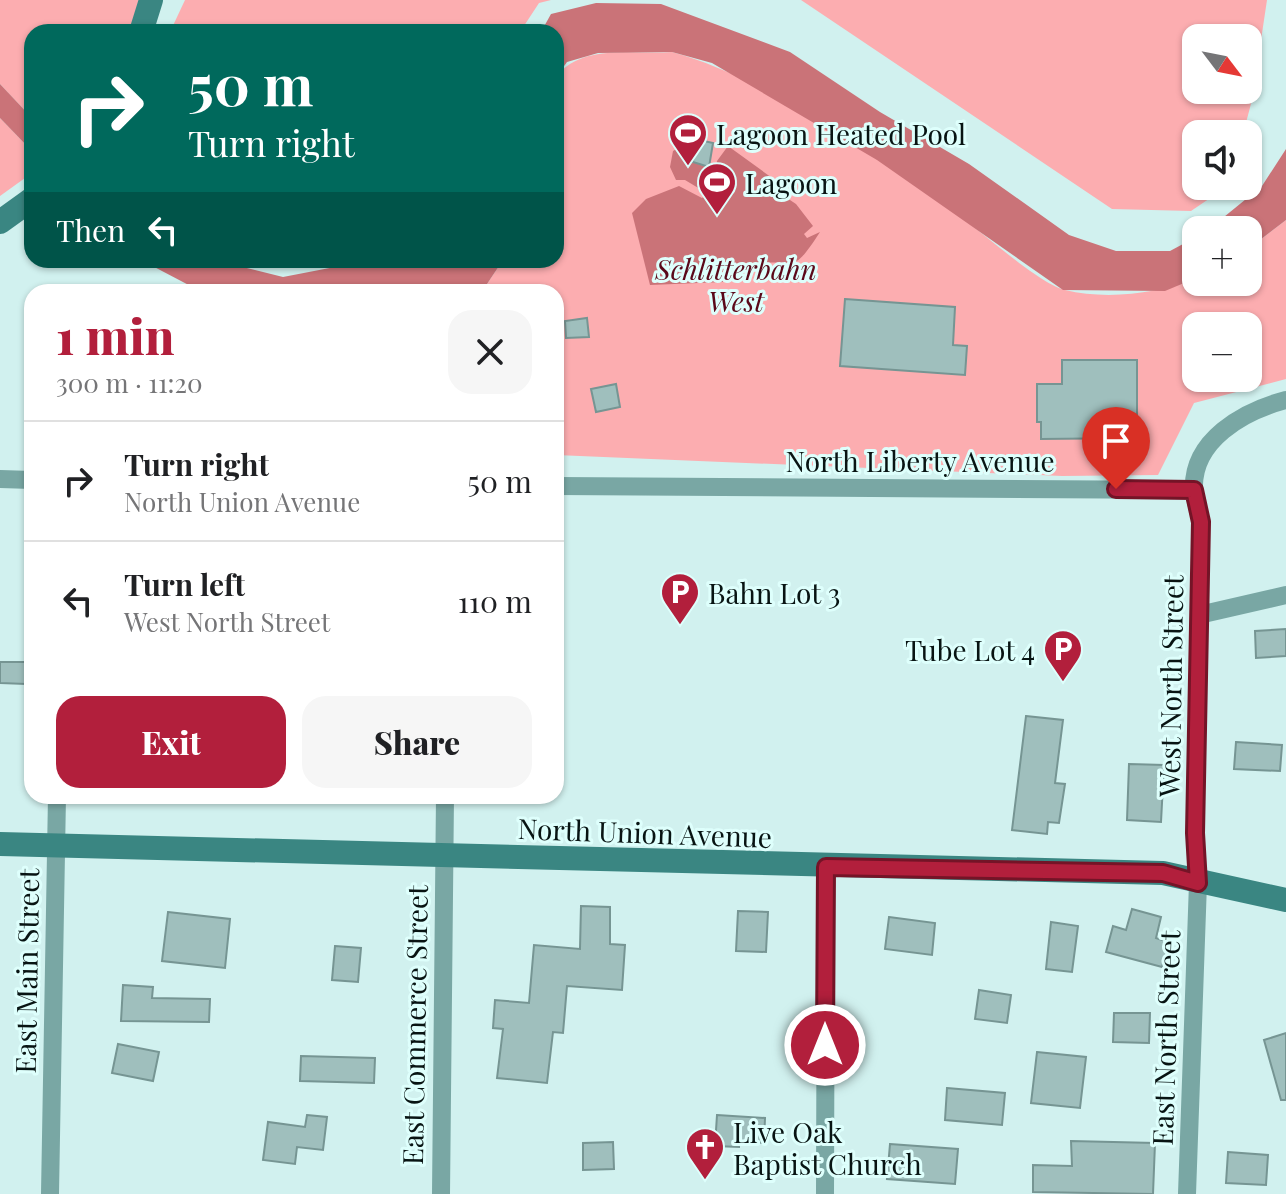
<!DOCTYPE html>
<html lang="en">
<head>
<meta charset="utf-8">
<style>
	body { margin:0; font-family:"Playfair Display",serif; background:#f6f6f6; color:#202124; height:100vh; display:flex; flex-direction:column; font-size:30px; white-space:nowrap }
	* { box-sizing:border-box; margin:0 }
	p { font-size:26px; color:#757577 }
	.icon { flex:none; width:44px; height:44px; fill:none; stroke:currentColor; stroke-width:2; stroke-linecap:round; stroke-linejoin:round }
	.map { position:relative; flex:1; overflow:hidden }
	.sheet { position:absolute; left:24px; top:284px; width:540px; height:520px; display:flex; flex-direction:column; background:#fff; border-radius:24px; box-shadow:0 2px 6px #0004 }
	.sheet>* { flex:none }
	.guide { position:absolute; left:24px; top:24px; width:540px; height:244px; border-radius:24px; box-shadow:0 2px 6px #0004; background:#00695c; color:#fff; overflow:hidden }
	.needle { width:52px; rotate:122deg }
	.tools { position:absolute; left:1182px; top:24px; display:grid; gap:16px }
	.tools a { display:grid; place-items:center; width:80px; height:80px; border-radius:16px; background:#fff; box-shadow:0 2px 6px #0004; font-size:40px }
	.pin { position:absolute; display:grid; place-items:center; width:68px; height:68px; color:#fff; margin:-82px -34px; border-radius:50% 50% 50% 0; rotate:-45deg; box-shadow:0 0 8px #0007 }
	.pin .icon { rotate:45deg }
	.me { position:absolute; width:88px; margin:-44px; rotate:0deg; stroke-linejoin:round; filter:drop-shadow(0 0 6px #0008) }
	.turn { display:flex; align-items:center; gap:28px; height:168px; padding:0 32px; font-size:36px }
	.turn .icon { width:104px; height:104px; stroke-width:2.5 }
	.turn b { display:block; font-size:56px; line-height:68px }
	.then { display:flex; align-items:center; height:76px; padding:0 32px; background:#0003; gap:16px; font-size:30px }
	.round { display:grid; place-items:center; flex:none; width:84px; height:84px; border-radius:24px; background:#f6f6f6 }
	.overview { display:flex; align-items:center; justify-content:space-between; height:136px; padding:0 32px }
	h1 { font-size:48px; font-weight:800; line-height:60px; color:#b21f3c }
	.primary-button { display:flex; gap:16px; margin-top:auto; padding:16px 32px }
	.primary-button a { flex:1; height:92px; border-radius:24px; background:#b21f3c; color:#fff; font-size:32px; font-weight:800; line-height:92px; text-align:center }
	.primary-button a+a { background:#f6f6f6; color:#202124 }
	ul { padding:0; list-style:none }
	li { display:flex; align-items:center; gap:24px; height:120px; padding:0 32px; border-top:2px solid #e0e0e0 }
	li div { flex:1 }
	li b { display:block; font-size:30px }
	li em { font-style:normal }
	.map>svg:first-child { display:block }
	.green { fill:#fcadb0; fill-rule:evenodd }
	.water { fill:#ca7378 }
	.building { fill:#9fbfbd; stroke:#769593; stroke-width:2 }
	.lines { fill:none; stroke-linecap:round; stroke-linejoin:round }
	.street { stroke:#79a7a4; stroke-width:18 }
	.secondary { stroke:#3a8682; stroke-width:24 }
	.route-casing { stroke:#741427; stroke-width:20 }
	.route { stroke:#b21f3c; stroke-width:14 }
	.labels { text-anchor:middle; dominant-baseline:central; stroke-width:6; stroke-linejoin:round; paint-order:stroke }
	.poi-label { font-size:28px; fill:#081413; stroke:#defffc; text-anchor:start }
	.park-label { font-size:28px; font-style:italic; fill:#5a0819; stroke:#defffc }
	.street-label { font-size:28px; fill:#081413; stroke:#defffc }
</style>
</head>
<body>
<div class="map">
<svg width="1286" height="1194" viewBox="0 0 1286 1194">
	<rect width="100%" height="100%" fill="#d1f1ef"/>
	<g class="green">
		<path d="M 0,0 L 139,0 L 129,32 L 32,32 L 32,118 L 0,84 Z"/>
		<path d="M 185,0 L 551,0 L 539,3 L 520,32 L 170,32 Z"/>
		<path d="M 801,0 L 1267,0 L 1252,100 L 1243,134 L 1196,134 L 1196,186 L 1228,186 L 1191,211 L 1112,209 ZM 1196,38 L 1248,38 L 1248,90 L 1196,90 Z"/>
		<path d="M 672,52 C 771,79 887,163 970,224 C 991,240 1042,285 1065,290 C 1106,300 1158,294 1196,278 L 1196,282 L 1248,282 L 1248,249 L 1286,220 L 1286,379 L 1194,403 L 1158,475 L 1062,476 L 556,455 L 556,292 L 471,292 L 487,284 L 503,260 L 556,260 L 556,77 C 582,43 633,55 672,52 ZM 1196,326 L 1248,326 L 1248,378 L 1196,378 Z"/>
		<path d="M 0,118 L 27,146 L 32,142 L 32,173 L 0,196 Z"/>
	</g>
	<g class="water">
		<path d="M 596,3 L 661,4 L 790,52 L 880,112 L 969,164 L 1069,235 L 1116,251 L 1170,251 L 1196,237 L 1196,278 L 1165,291 L 1063,290 L 877,160 L 712,63 L 672,52 L 598,53 L 567,62 L 556,77 L 556,32 L 541,32 L 551,14 Z"/>
		<path d="M 0,84 L 32,118 L 32,142 L 28,147 L 0,118 Z"/>
		<path d="M 684,145 L 694,146 L 693,162 L 709,168 L 705,186 L 700,189 L 685,180 L 676,180 L 670,167 L 673,151 Z"/>
		<path d="M 728,146 L 779,183 L 781,194 L 796,204 L 813,226 L 804,234 L 807,238 L 820,232 C 790,278 798,257 753,264 C 741,265 734,273 723,275 L 723,282 L 650,285 L 632,213 L 646,199 L 679,186 L 702,198 L 713,189 L 717,161 Z"/>
		<path d="M 1286,149 L 1286,220 L 1248,249 L 1248,230 L 1208,230 L 1262,186 Z"/>
		<path d="M 141,260 L 214,260 L 283,277 L 371,260 L 503,260 L 487,284 L 471,292 L 202,292 Z"/>
	</g>
	<g class="building">
		<path d="M 695,139 L 713,143 L 709,167 L 693,162 Z"/>
		<path d="M 845,299 L 955,307 L 953,345 L 967,346 L 965,375 L 840,366 Z"/>
		<path d="M 587,318 L 589,337 L 566,338 L 565,321 Z"/>
		<path d="M 1062,360 L 1137,360 L 1137,438 L 1041,439 L 1041,422 L 1037,422 L 1037,384 L 1062,384 Z"/>
		<path d="M 616,384 L 620,407 L 596,412 L 591,389 Z"/>
		<path d="M 1286,629 L 1286,656 L 1256,658 L 1255,631 Z"/>
		<path d="M 0,662 L 27,662 L 26,684 L 0,683 Z"/>
		<path d="M 1026,716 L 1063,720 L 1055,783 L 1065,784 L 1059,823 L 1048,822 L 1047,834 L 1012,830 Z"/>
		<path d="M 1236,742 L 1282,745 L 1280,771 L 1234,769 Z"/>
		<path d="M 1129,764 L 1164,765 L 1161,822 L 1127,820 Z"/>
		<path d="M 581,906 L 610,907 L 610,944 L 625,945 L 622,990 L 567,986 L 563,1033 L 553,1032 L 547,1083 L 497,1078 L 503,1029 L 493,1028 L 495,1000 L 529,1003 L 534,945 L 580,949 Z"/>
		<path d="M 1132,909 L 1161,917 L 1156,938 L 1169,942 L 1162,967 L 1106,952 L 1113,926 L 1126,930 Z"/>
		<path d="M 738,911 L 768,912 L 766,952 L 736,951 Z"/>
		<path d="M 168,912 L 230,919 L 225,968 L 162,961 Z"/>
		<path d="M 889,917 L 935,923 L 932,955 L 885,949 Z"/>
		<path d="M 1051,922 L 1078,926 L 1072,972 L 1046,969 Z"/>
		<path d="M 335,946 L 361,948 L 358,982 L 332,980 Z"/>
		<path d="M 123,985 L 153,987 L 152,998 L 210,999 L 209,1022 L 121,1021 Z"/>
		<path d="M 979,990 L 1011,995 L 1007,1023 L 975,1019 Z"/>
		<path d="M 1114,1013 L 1150,1013 L 1149,1043 L 1113,1042 Z"/>
		<path d="M 1286,1033 L 1286,1100 L 1281,1100 L 1264,1040 Z"/>
		<path d="M 118,1044 L 159,1052 L 153,1081 L 112,1073 Z"/>
		<path d="M 1037,1052 L 1086,1057 L 1080,1108 L 1031,1103 Z"/>
		<path d="M 301,1056 L 375,1058 L 374,1083 L 300,1081 Z"/>
		<path d="M 947,1088 L 1005,1093 L 1002,1125 L 945,1120 Z"/>
		<path d="M 307,1115 L 327,1117 L 323,1150 L 297,1147 L 295,1164 L 263,1160 L 268,1122 L 305,1127 Z"/>
		<path d="M 717,1115 L 765,1118 L 764,1143 L 739,1141 L 739,1147 L 715,1146 Z"/>
		<path d="M 1071,1141 L 1155,1143 L 1153,1194 L 1033,1192 L 1033,1165 L 1072,1166 Z"/>
		<path d="M 613,1142 L 614,1169 L 583,1170 L 583,1143 Z"/>
		<path d="M 890,1144 L 958,1149 L 955,1184 L 887,1179 Z"/>
		<path d="M 1228,1152 L 1268,1155 L 1266,1185 L 1226,1183 Z"/>
	</g>
	<g class="lines">
		<g class="street">
			<path d="M 0,479 L 32,480"/>
			<path d="M 556,486 L 1194,490"/>
			<path d="M 1199,615 L 1286,595"/>
			<path d="M 50,1194 L 57,796"/>
			<path d="M 441,1194 L 445,796"/>
			<path d="M 825,1194 L 826,867"/>
			<path d="M 1187,1194 L 1198,883 L 1195,833 L 1201,522 C 1199,512 1195,501 1194,491 C 1191,440 1244,411 1286,400"/>
		</g>
		<g class="secondary">
			<path d="M 141,32 L 151,0"/>
			<path d="M 0,222 L 32,199"/>
			<path d="M 0,844 L 1163,873 L 1286,900"/>
		</g>
	</g>
	<g class="lines">
		<defs>
			<path id="route" d="M 825,1045 L 826,867 L 1163,873 L 1198,883 L 1195,833 L 1201,522 L 1194,490 L 1116,489"/>
		</defs>
		<use href="#route" class="route-casing"/>
		<use href="#route" class="route"/>
	</g>
	<defs>
		<symbol id="stadium-pin" viewBox="-11 -11 22 30"><path d="M0 17L-7.5 6A9.5 9.5 0 1 1 7.5 6Z" fill="#b21f3c" stroke="#defffc"/><path d="M0-5a6.5 5 0 1 0 0 10a6.5 5 0 1 0 0-10ZM-3.5-1.8h7v3.6h-7Z" fill="#fff"/></symbol>
		<symbol id="parking-pin" viewBox="-11 -11 22 30"><path d="M0 17L-7.5 6A9.5 9.5 0 1 1 7.5 6Z" fill="#b21f3c" stroke="#defffc"/><path d="M-3.5-5.5H1a3.5 3.5 0 0 1 0 7H-1V5.5H-3.5ZM-1-3.4V-.6H.8a1.4 1.4 0 0 0 0-2.8Z" fill="#fff"/></symbol>
		<symbol id="church-pin" viewBox="-11 -11 22 30"><path d="M0 17L-7.5 6A9.5 9.5 0 1 1 7.5 6Z" fill="#b21f3c" stroke="#defffc"/><path d="M-1.2-6h2.4v3.5h3.3v2.4h-3.3V6h-2.4V-.1h-3.3v-2.4h3.3Z" fill="#fff"/></symbol>
	</defs>
	<g fill-rule="evenodd">
		<use href="#stadium-pin" x="666" y="111" width="44" height="60"/>
		<use href="#stadium-pin" x="695" y="160" width="44" height="60"/>
		<use href="#parking-pin" x="658" y="570" width="44" height="60"/>
		<use href="#parking-pin" x="1041" y="627" width="44" height="60"/>
		<use href="#church-pin" x="683" y="1125" width="44" height="60"/>
	</g>
	<g class="labels">
		<g class="poi-label">
			<text x="716" y="133">Lagoon Heated Pool</text>
			<text x="745" y="182">Lagoon</text>
			<text x="708" y="592">Bahn Lot 3</text>
			<text x="1035" y="649" text-anchor="end">Tube Lot 4</text>
			<text x="733" y="1131">Live Oak<tspan x="733" dy="32">Baptist Church</tspan></text>
		</g>
		<g class="park-label">
			<text x="736" y="268">Schlitterbahn<tspan x="736" dy="32">West</tspan></text>
		</g>
		<g class="street-label">
			<text x="920" y="460">North Liberty Avenue</text>
			<text transform="translate(1170 686) rotate(-89)">West North Street</text>
			<text transform="translate(645 832) rotate(2)">North Union Avenue</text>
			<text transform="translate(26 971) rotate(-89)">East Main Street</text>
			<text transform="translate(414 1025) rotate(-89)">East Commerce Street</text>
			<text transform="translate(1165 1038) rotate(-88)">East North Street</text>
		</g>
	</g>
</svg>
<div class="tools">
<a><svg class="needle" viewBox="-14 -14 28 28"><path d="M0-13l5 13h-10z" fill="#e53935"/><path d="M0 13l5-13h-10z" fill="#757577"/></svg></a>
<a><svg class="icon" aria-label="sound" viewBox="0 0 24 24"><path d="M4 9h4l5-4v14l-5-4H4zM17 9q2 3 0 6"/></svg></a>
<a>+</a>
<a>−</a>
</div>
<div class="pin" style="left:1116px;top:489px;background:#d93025"><svg class="icon" aria-label="arrive" viewBox="0 0 24 24"><path d="M6 21V4h12l-3 4 3 4H6"/></svg></div>
<svg class="me" style="left:825px;top:1045px" viewBox="-20 -20 40 40"><circle r="17" fill="#b21f3c" stroke="#fff" stroke-width="3"/><path d="M0-11L8 9 0 5-8 9z" fill="#fff"/></svg>
<div class="guide">
<div class="turn"><svg class="icon" aria-label="right" viewBox="0 0 24 24"><path d="M7 20v-9h11M14 6l5 5-5 5"/></svg><div><b>50 m</b>Turn right</div></div>
<div class="then">Then<svg class="icon" aria-label="left" viewBox="0 0 24 24"><path d="M17 20v-9H6M10 6l-5 5 5 5"/></svg></div>
</div>
<section class="sheet">
<div class="overview"><div><h1>1 min</h1><p>300 m · 11:20</p></div><a class="round"><svg class="icon" aria-label="close" viewBox="0 0 24 24"><path d="M6 6l12 12M18 6L6 18"/></svg></a></div>
<ul>
<li><svg class="icon" aria-label="right" viewBox="0 0 24 24"><path d="M7 20v-9h11M14 6l5 5-5 5"/></svg><div><b>Turn right</b><p>North Union Avenue</p></div><em>50 m</em></li>
<li><svg class="icon" aria-label="left" viewBox="0 0 24 24"><path d="M17 20v-9H6M10 6l-5 5 5 5"/></svg><div><b>Turn left</b><p>West North Street</p></div><em>110 m</em></li>
</ul>
<div class="primary-button"><a>Exit</a><a>Share</a></div>
</section>
</div>
</body>
</html>
